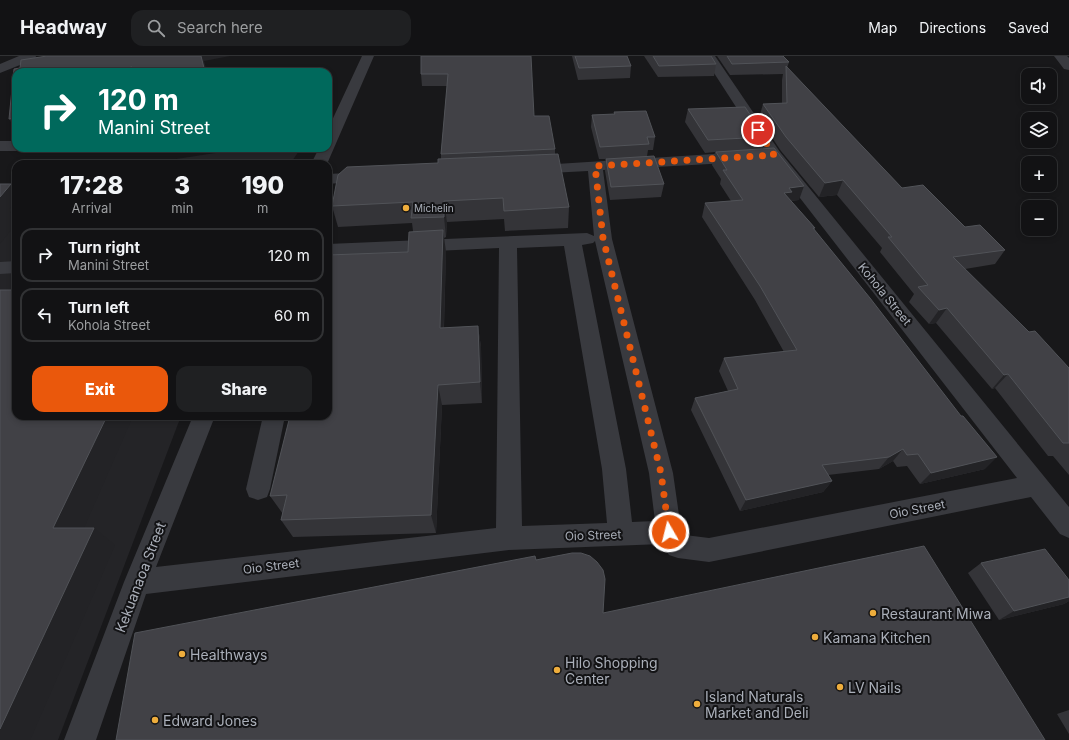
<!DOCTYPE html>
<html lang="en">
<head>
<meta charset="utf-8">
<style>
	body { margin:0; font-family:Inter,sans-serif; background:#1f2022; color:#f1f3f6; height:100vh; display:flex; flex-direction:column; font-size:15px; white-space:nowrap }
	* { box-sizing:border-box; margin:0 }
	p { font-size:13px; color:#9c9ea0 }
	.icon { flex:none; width:22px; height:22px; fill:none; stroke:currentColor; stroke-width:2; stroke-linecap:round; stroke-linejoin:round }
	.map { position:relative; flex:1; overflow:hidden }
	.side { position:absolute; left:12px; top:104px; width:320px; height:260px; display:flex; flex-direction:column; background:#121214; border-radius:12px; box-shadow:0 2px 6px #0003,0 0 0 1px #313234 }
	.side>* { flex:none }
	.guide { position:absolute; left:12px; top:12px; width:320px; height:84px; border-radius:12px; box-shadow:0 2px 6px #0003,0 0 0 1px #313234; background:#00695c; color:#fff; overflow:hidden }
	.controls { position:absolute; left:1021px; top:12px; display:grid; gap:8px }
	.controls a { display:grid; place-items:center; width:36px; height:36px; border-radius:8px; background:#121214; box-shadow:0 2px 6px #0003,0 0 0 1px #313234; font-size:20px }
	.pin { position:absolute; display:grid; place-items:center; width:34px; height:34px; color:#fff; margin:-17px; border:2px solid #fff; border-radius:50%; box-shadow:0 1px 4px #0007 }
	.me { position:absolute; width:44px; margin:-22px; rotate:352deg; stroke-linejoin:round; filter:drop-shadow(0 0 3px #0008) }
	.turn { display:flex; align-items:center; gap:14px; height:84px; padding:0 20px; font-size:18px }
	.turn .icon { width:52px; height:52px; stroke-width:2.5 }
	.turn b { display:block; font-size:28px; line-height:34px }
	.eta { display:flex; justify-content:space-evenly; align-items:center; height:68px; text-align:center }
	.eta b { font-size:24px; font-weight:800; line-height:28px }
	.cta { display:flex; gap:8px; margin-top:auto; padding:8px 20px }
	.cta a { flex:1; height:46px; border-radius:12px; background:#ea580c; color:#fff; font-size:16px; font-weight:800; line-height:46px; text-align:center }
	.cta a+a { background:#1f2022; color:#f1f3f6 }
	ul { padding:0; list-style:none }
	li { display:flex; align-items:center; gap:12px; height:54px; margin:0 8px 6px; padding:0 12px; border:2px solid #313234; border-radius:12px }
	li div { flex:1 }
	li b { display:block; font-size:15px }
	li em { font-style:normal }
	header { display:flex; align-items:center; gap:24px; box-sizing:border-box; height:56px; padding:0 20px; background:#121214; border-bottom:1px solid #313234 }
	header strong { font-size:19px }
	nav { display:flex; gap:22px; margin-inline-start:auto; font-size:14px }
	.search { width:280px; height:36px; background:#1f2022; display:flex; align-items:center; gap:10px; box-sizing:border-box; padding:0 14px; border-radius:12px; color:#9c9ea0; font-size:15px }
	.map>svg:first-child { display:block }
	.built { fill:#242427 }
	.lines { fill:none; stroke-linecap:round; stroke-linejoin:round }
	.minor { fill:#393a3f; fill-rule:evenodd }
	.wall { fill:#343438 }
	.shaded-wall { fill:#232326 }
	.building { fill:#414146; stroke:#515358 }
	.route { stroke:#ea580c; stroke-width:7; stroke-dasharray:0 12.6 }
	.poi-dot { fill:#eead3c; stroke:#131315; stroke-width:1.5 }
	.labels { text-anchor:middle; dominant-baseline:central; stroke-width:4; stroke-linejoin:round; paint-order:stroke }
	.far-poi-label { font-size:10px; fill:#aaafb9; stroke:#131315; text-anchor:start }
	.street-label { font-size:12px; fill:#aaafb9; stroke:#131315 }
	.near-street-label { font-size:14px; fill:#aaafb9; stroke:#131315 }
	.near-poi-label { font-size:14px; fill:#aaafb9; stroke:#131315; text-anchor:start }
</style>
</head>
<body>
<header>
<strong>Headway</strong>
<div class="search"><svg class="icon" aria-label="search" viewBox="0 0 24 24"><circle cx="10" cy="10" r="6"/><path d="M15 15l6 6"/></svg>Search here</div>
<nav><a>Map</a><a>Directions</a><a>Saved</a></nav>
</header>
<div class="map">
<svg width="1069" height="684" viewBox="0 0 1069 684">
	<rect width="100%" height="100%" fill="#18181a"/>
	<g class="built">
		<path d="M 248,92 L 301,92 L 290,108 L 144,108 Z"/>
		<path d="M 16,128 L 16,360 L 181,360 L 58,684 L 0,684 L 0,130 Z"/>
	</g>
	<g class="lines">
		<g class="minor">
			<path d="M 19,0 L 36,0 L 35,3 L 0,17 L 0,8 Z"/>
			<path d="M 362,0 L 374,0 L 327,108 L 311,108 L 319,92 L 328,92 L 328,73 Z"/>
			<path d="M 703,0 L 715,0 L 780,96 L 1069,451 L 1069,482 L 1060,478 L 1031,441 L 709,506 L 678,502 L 669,499 L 662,488 L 509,494 L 146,538 L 96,684 L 64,684 L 124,526 L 193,360 L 215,360 L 156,511 L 496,472 L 499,192 L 328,200 L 328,188 L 587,177 L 594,180 L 588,115 L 531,118 L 525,116 L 523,113 L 525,110 L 745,96 L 750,98 L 753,101 L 750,104 L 745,106 L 603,114 L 612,183 L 673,417 L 681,473 L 685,479 L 709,482 L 1017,422 L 769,102 ZM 595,185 L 649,417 L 655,465 L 632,466 L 626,413 L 582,189 L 593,187 ZM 564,190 L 602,413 L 607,467 L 522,470 L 517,192 Z"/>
			<path d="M 1054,0 L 1067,0 L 1069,2 L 1069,14 L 1064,13 Z"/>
			<path d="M 0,85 L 16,85 L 16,92 L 22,92 L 16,95 L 0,95 Z"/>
			<path d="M 367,116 L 373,118 L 375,121 L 373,124 L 328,128 L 328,118 Z"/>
			<path d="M 16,205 L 16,217 L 0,218 L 0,206 Z"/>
			<path d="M 263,360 L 285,360 L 270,433 L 267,441 L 258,444 L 249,441 L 246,433 Z"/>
		</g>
	</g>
	<g class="wall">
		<path d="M 421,0 L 534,60 L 555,93 L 555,98 L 569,151 L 568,172 L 505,175 L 504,163 L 447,166 L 446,181 L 444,182 L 446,196 L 444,272 L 478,270 L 481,291 L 482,347 L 442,349 L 436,477 L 293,481 L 281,464 L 283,458 L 270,440 L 290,361 L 288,361 L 288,360 L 328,360 L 408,196 L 413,175 L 412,167 L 338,171 L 332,150 L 438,107 L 441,103 L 441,98 L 447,30 L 422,30 L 421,18 Z"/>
		<path d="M 572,0 L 627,0 L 631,10 L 630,22 L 578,24 Z"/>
		<path d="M 644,0 L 711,0 L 716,8 L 714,20 L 658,21 Z"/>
		<path d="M 717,0 L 783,0 L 789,6 L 787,12 L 902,132 L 965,171 L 1005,194 L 995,208 L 965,213 L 1029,276 L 1069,312 L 1069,419 L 1053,400 L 1048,400 L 995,332 L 992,333 L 936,267 L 929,268 L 909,246 L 914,238 L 880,196 L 882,192 L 837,139 L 819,141 L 781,95 L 759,62 L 763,48 L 782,48 L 782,24 L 783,18 L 730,19 Z"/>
		<path d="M 688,53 L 765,81 L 762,93 L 799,144 L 791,145 L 815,172 L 814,173 L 985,413 L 920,428 L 907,410 L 897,411 L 893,405 L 879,413 L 828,419 L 832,425 L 823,436 L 740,455 L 691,354 L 695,342 L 728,335 L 719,315 L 724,302 L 784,296 L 755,244 L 702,161 L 705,147 L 731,145 L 720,128 L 721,123 L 712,109 L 715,96 L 705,97 L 685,66 Z"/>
		<path d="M 614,56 L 655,81 L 653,94 L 648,94 L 647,100 L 664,128 L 661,141 L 610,144 L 605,115 L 606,103 L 599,103 L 591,71 L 592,59 L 614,58 Z"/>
		<path d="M 981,507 L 1069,524 L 1069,545 L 1064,548 L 999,564 L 968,517 Z"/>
		<path d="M 1069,654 L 1069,678 L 1057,658 Z"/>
	</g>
	<g class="shaded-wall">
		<path d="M 201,0 L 230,0 L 204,5 L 207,16 L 205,16 Z"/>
		<path d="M 132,11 L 135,16 L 107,16 Z"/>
		<path d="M 16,62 L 16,74 L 9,63 Z"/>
		<path d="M 843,124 L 837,139 L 819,141 L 825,127 Z"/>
		<path d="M 11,128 L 16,135 L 16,146 L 9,154 L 16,163 L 16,168 L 0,188 L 0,141 Z"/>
		<path d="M 804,130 L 799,144 L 789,145 L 784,137 L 789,132 Z"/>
		<path d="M 444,145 L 447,166 L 446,181 L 444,161 Z"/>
		<path d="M 443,174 L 446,196 L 443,293 L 440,272 Z"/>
		<path d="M 947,252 L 936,267 L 929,268 L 939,254 Z"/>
		<path d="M 478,270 L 481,291 L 482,347 L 480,326 Z"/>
		<path d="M 1008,318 L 995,332 L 992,333 L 1004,319 Z"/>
		<path d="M 438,329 L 442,349 L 436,477 L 431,459 Z"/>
		<path d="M 107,360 L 133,360 L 76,490 L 53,472 Z"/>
		<path d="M 903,393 L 893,405 L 879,413 L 889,401 Z"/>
		<path d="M 997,401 L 985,413 L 920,428 L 931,417 Z"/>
		<path d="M 832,425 L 823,436 L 740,455 L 746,444 Z"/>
		<path d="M 94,472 L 115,489 L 30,684 L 0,684 L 0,673 Z"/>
		<path d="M 1069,541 L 1069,545 L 1064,548 L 999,564 L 1014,555 Z"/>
	</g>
	<g class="building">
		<path d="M 47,0 L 201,0 L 205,16 L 133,16 L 132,11 L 107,16 L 16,16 L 16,62 L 9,63 L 14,13 L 20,12 L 21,4 Z"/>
		<path d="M 421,0 L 531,0 L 534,60 L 549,60 L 555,93 L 441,98 L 448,18 L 421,18 Z"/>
		<path d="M 575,0 L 627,0 L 631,10 L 579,12 Z"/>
		<path d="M 653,0 L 711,0 L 716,8 L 659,10 Z"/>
		<path d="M 727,0 L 783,0 L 789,6 L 732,8 Z"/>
		<path d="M 786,10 L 902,132 L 923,129 L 965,171 L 980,169 L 1005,194 L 953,201 L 1029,276 L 1035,275 L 1069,312 L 1069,387 L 1063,387 L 1008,318 L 1004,319 L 947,252 L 939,254 L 918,231 L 928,229 L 888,181 L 892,181 L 843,124 L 825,127 L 786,81 L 763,48 L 787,47 Z"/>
		<path d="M 745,51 L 765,81 L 708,84 L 688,53 Z"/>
		<path d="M 646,55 L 655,81 L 647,81 L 649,88 L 600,91 L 592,59 L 615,58 L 614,56 Z"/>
		<path d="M 774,92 L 804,130 L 789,132 L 792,136 L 784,137 L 815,172 L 813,172 L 870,242 L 961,360 L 963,360 L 997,401 L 931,417 L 918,398 L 907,399 L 903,393 L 889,401 L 822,409 L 832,425 L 746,444 L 695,342 L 738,333 L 724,302 L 797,294 L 760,230 L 705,147 L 743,144 L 723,114 L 727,114 L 716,96 Z"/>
		<path d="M 558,98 L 569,151 L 504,155 L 503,142 L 444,145 L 444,161 L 411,162 L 413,146 L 332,150 L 338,119 L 347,111 L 438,107 L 438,103 Z"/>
		<path d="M 654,100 L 664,128 L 611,131 L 606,103 Z"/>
		<path d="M 0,128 L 11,128 L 0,141 Z"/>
		<path d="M 443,174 L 440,272 L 478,270 L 480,326 L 438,329 L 431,459 L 281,464 L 287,439 L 270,440 L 290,360 L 328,360 L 328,199 L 408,196 L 409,176 Z"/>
		<path d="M 0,234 L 16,234 L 16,360 L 107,360 L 53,472 L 94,472 L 0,673 Z"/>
		<path d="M 924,490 L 1045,684 L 116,684 L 135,577 L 535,500 L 536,504 L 572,497 L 581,497 L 590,500 L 597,506 L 603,514 L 605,523 L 603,557 Z"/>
		<path d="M 1045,493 L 1069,524 L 1069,541 L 1014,555 L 981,507 Z"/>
	</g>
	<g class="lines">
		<path class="route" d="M 669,476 L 661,417 L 603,182 L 595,110 L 774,99 L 758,74"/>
	</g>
	<g class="poi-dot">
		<circle cx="406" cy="152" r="4"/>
		<circle cx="873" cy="557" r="4"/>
		<circle cx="815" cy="581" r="4"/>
		<circle cx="182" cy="598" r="4"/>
		<circle cx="557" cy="614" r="4"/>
		<circle cx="840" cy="631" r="4"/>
		<circle cx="697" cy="648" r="4"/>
		<circle cx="155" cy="664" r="4"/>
	</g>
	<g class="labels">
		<g class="far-poi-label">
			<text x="414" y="152">Michelin</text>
		</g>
		<g class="street-label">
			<text transform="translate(885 238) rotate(51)">Kohola Street</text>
			<text transform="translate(917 453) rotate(-11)">Oio Street</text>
			<text transform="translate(593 479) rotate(-2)">Oio Street</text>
			<text transform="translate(271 510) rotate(-7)">Oio Street</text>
		</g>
		<g class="near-street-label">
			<text transform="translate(140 521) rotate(-69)">Kekuanaoa Street</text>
		</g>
		<g class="near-poi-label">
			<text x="881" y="557">Restaurant Miwa</text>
			<text x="823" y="581">Kamana Kitchen</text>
			<text x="190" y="598">Healthways</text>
			<text x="565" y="606">Hilo Shopping<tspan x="565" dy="16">Center</tspan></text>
			<text x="848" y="631">LV Nails</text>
			<text x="705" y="640">Island Naturals<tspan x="705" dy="16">Market and Deli</tspan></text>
			<text x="163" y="664">Edward Jones</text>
		</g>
	</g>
</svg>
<div class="controls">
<a><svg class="icon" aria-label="sound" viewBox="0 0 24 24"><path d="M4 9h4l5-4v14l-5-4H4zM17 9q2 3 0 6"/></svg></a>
<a><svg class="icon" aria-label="layers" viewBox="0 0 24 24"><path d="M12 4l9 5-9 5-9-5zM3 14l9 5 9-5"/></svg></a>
<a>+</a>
<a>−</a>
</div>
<div class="pin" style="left:758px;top:74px;background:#d93025"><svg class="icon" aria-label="arrive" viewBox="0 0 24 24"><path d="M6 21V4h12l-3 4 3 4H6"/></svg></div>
<svg class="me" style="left:669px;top:476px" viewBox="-20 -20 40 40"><circle r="17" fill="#ea580c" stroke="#fff" stroke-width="3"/><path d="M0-11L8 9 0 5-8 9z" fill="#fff"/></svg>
<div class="guide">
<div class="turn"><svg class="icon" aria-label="right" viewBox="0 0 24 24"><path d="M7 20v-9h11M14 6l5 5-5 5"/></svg><div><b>120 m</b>Manini Street</div></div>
</div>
<section class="side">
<div class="eta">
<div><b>17:28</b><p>Arrival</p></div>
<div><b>3</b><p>min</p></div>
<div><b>190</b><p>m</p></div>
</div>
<ul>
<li><svg class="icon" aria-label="right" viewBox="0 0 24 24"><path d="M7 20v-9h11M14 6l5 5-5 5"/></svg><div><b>Turn right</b><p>Manini Street</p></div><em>120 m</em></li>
<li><svg class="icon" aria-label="left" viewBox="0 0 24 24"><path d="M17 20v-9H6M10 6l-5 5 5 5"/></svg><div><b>Turn left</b><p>Kohola Street</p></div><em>60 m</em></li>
</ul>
<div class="cta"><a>Exit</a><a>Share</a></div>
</section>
</div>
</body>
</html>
